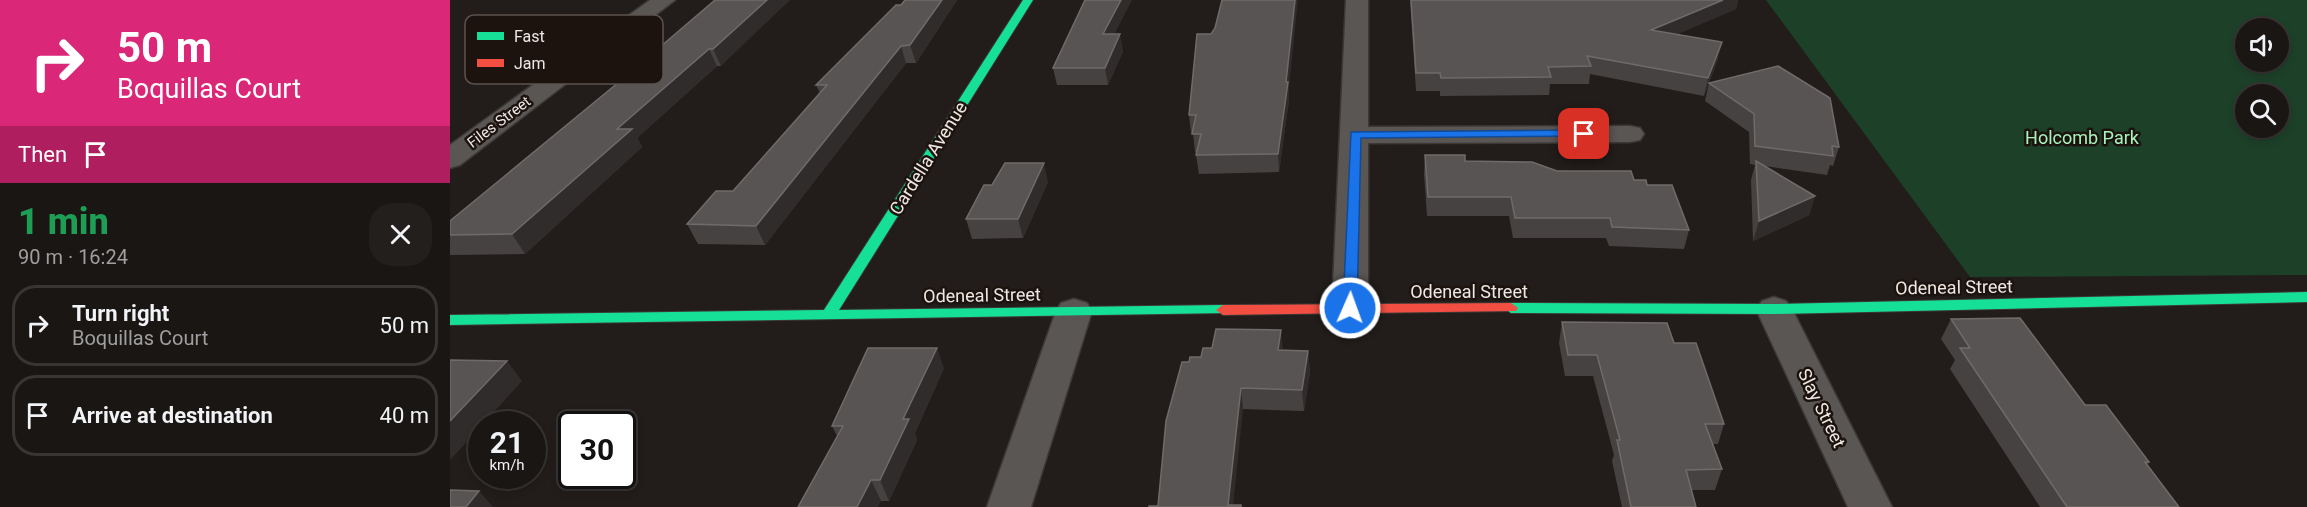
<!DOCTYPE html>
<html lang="en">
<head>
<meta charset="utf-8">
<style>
	body { margin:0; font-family:Roboto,sans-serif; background:#231f1d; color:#f1f3f6; height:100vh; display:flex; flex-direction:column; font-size:22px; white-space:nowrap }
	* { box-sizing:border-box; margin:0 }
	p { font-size:20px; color:#9f9fa0 }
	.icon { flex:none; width:33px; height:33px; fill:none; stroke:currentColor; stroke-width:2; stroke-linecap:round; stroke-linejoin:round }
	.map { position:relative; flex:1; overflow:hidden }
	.details { display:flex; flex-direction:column; background:#1a1614; width:450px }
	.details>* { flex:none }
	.top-card { background:#db2777; color:#fff; overflow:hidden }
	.fabs { position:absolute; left:1785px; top:18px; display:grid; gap:12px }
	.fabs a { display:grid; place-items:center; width:54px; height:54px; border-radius:50%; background:#1a1614; box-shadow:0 3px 9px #0003,0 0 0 2px #383534; font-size:30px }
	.speed { position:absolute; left:18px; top:411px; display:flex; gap:12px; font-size:30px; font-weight:700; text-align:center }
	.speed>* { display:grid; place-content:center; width:78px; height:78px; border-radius:50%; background:#1a1614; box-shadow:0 3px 9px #0003,0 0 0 2px #383534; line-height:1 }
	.speed small { font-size:15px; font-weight:400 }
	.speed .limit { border:3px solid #111; border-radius:9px; background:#fff; color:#111 }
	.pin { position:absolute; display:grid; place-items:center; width:51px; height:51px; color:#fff; margin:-26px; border-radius:12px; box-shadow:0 3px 9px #0006 }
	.me { position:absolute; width:66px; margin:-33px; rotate:2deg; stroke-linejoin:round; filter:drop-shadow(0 0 4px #0008) }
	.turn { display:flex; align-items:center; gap:21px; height:126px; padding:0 18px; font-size:27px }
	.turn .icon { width:78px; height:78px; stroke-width:2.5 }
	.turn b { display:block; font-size:42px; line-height:51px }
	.then { display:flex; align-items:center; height:57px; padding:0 18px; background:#0003; gap:12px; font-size:22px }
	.round { display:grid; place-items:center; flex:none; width:63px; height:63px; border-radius:24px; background:#231f1d }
	.overview { display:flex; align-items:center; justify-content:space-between; height:102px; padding:0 18px }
	h1 { font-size:36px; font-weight:800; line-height:45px; color:#1e9e55 }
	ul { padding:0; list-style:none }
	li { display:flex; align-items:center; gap:18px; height:81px; margin:0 12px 9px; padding:0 6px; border:3px solid #383534; border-radius:24px }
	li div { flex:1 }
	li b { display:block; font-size:22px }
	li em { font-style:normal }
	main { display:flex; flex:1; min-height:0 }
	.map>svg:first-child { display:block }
	.green { fill:#1d4029; fill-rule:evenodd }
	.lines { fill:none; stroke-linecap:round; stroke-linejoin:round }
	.street-casing { stroke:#3c3836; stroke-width:3 }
	.fast-casing { stroke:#3c3836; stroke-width:2 }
	.jam-casing { stroke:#3c3836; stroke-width:2 }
	.street { fill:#5a5654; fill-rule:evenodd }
	.fast { fill:#16e098; fill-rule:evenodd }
	.jam { fill:#f24e42; fill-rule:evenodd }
	.wall { fill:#464242 }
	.shaded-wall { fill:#302c2b }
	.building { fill:#585453; stroke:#6f6b6a; stroke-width:1.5 }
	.route { fill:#1a73e8; stroke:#114b97; stroke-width:1.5 }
	.labels { text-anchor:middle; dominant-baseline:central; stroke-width:5; stroke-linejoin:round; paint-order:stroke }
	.far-street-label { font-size:15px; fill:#eee7e3; stroke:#1c130e }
	.park-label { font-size:18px; fill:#a7f3bd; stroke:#1c130e }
	.street-label { font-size:18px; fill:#eee7e3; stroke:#1c130e }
	.key { fill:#1c130e; stroke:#5b534e; stroke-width:1.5 }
	.key-label { font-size:16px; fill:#eee7e3 }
</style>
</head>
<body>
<main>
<section class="details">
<div class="top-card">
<div class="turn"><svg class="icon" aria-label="right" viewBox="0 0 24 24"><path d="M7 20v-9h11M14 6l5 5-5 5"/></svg><div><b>50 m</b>Boquillas Court</div></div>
<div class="then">Then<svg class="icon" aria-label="arrive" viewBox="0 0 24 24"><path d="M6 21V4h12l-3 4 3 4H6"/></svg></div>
</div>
<div class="overview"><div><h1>1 min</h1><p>90 m · 16:24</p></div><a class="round"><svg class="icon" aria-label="close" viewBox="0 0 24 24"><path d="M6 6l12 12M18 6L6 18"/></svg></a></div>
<ul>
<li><svg class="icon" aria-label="right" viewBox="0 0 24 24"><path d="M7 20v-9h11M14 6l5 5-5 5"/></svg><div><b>Turn right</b><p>Boquillas Court</p></div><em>50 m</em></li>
<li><svg class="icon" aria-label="arrive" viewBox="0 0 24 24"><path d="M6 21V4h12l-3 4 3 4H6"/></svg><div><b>Arrive at destination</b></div><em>40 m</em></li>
</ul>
</section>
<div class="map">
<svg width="1857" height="507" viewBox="0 0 1857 507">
	<rect width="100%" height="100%" fill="#221d1a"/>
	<path class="green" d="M 1316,0 L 1857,0 L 1857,275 L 1520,277 ZM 1796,28 L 1828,28 L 1828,62 L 1796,62 ZM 1796,94 L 1828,94 L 1828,128 L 1796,128 Z"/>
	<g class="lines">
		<defs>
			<g id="street">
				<path d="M 200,0 L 225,0 L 10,165 L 0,168 L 0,145 Z"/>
				<path d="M 896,0 L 918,0 L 918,127 L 1180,126 L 1190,128 L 1194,134 L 1190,140 L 1180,142 L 918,143 L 918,308 L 912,316 L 900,320 L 888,316 L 882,308 Z"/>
				<path d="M 1324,297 L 1336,301 L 1342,309 L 1442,507 L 1398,507 L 1306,309 L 1312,301 Z"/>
				<path d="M 624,299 L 637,303 L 642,311 L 581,507 L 537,507 L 606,311 L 611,303 Z"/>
			</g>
			<g id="fast">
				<path d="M 573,0 L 583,0 L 389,310 L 773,305 L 780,310 L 778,313 L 0,325 L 0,315 L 374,310 Z"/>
				<path d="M 1857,292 L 1857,302 L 1324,314 L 1061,313 L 1054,308 L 1061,303 L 1324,304 Z"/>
			</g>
			<path id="jam" d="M 1061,303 L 1068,308 L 1066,311 L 773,315 L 766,310 L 773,305 Z"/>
		</defs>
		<use href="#street" class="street-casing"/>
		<use href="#fast" class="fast-casing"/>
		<use href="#jam" class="jam-casing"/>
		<use href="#street" class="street"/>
		<use href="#fast" class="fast"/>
		<use href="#jam" class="jam"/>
	</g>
	<g class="wall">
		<path d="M 265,0 L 271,66 L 267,66 L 187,138 L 192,147 L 75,254 L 0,255 L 0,221 L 175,77 Z"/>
		<path d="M 455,0 L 507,0 L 466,63 L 456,63 L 315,245 L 248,244 L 237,224 L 283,191 L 370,93 L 366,85 Z"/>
		<path d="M 960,0 L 1288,0 L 1286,9 L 1227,34 L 1268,59 L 1254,96 L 1140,74 L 1139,84 L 1100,84 L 1099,95 L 990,96 L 990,91 L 966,91 Z"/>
		<path d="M 765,28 L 839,87 L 839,100 L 829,172 L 749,174 L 746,155 L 747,152 L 745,152 L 743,133 L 741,133 L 739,115 L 761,34 Z"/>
		<path d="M 665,34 L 673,51 L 658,85 L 607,85 L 603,68 Z"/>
		<path d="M 1259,83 L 1389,147 L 1383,166 L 1380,165 L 1377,175 L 1315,166 L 1365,196 L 1359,215 L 1303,241 L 1301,180 L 1305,165 L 1300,164 L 1299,132 L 1255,101 Z"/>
		<path d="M 975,155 L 1015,161 L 1107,171 L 1184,180 L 1197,185 L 1239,230 L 1234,249 L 1159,246 L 1156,238 L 1063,238 L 1059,216 L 977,216 L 974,174 Z"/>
		<path d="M 598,182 L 573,238 L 522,239 L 516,219 Z"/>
		<path d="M 1501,319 L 1635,405 L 1699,462 L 1697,465 L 1729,507 L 1590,507 L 1500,369 L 1505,360 L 1491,339 Z"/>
		<path d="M 1112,322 L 1224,343 L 1274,424 L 1268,444 L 1263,444 L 1272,469 L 1265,490 L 1242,490 L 1246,507 L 1172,507 L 1162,461 L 1164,455 L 1143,376 L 1115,376 L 1109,343 Z"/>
		<path d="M 833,350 L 858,351 L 860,372 L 854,411 L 793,409 L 708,506 L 739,362 L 751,357 Z"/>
		<path d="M 494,368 L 465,433 L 467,440 L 439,501 L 431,501 L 387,436 L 382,426 Z"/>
	</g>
	<g class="shaded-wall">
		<path d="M 317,0 L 340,0 L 271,66 L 263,49 Z"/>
		<path d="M 492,0 L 507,0 L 466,63 L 460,45 Z"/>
		<path d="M 671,0 L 682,0 L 656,51 L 653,34 Z"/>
		<path d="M 845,0 L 848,0 L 839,87 L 839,100 L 829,172 L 828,154 Z"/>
		<path d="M 1273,0 L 1288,0 L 1286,9 L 1198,47 L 1201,30 Z"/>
		<path d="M 670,34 L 673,51 L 658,85 L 655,68 Z"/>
		<path d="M 1272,42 L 1268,59 L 1254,96 L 1258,78 Z"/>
		<path d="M 451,46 L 456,63 L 315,245 L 306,226 Z"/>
		<path d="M 259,49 L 267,66 L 187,138 L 192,147 L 75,254 L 62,234 L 167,129 Z"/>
		<path d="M 594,163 L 598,182 L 573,238 L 568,219 Z"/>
		<path d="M 1365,196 L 1359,215 L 1303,241 L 1309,221 Z"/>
		<path d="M 831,330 L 833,351 L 828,350 Z"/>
		<path d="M 487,348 L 494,368 L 465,433 L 467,440 L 439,501 L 430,480 L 453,419 Z"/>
		<path d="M 858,351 L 860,372 L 854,411 L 852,390 Z"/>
		<path d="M 57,361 L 72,381 L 33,424 L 32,424 L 32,426 L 0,460 L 0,421 Z"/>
		<path d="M 791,388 L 793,409 L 783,507 L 778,505 Z"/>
		<path d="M 421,480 L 431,501 L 428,507 L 407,507 Z"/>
		<path d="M 29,491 L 43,507 L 16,507 Z"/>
	</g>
	<g class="building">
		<path d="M 265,0 L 317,0 L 263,49 L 259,49 L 167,129 L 182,129 L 62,234 L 0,235 L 0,221 L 175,77 Z"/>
		<path d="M 455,0 L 492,0 L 460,45 L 451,46 L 306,226 L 237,224 L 266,191 L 283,191 L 377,85 L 366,85 L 446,5 L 451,5 Z"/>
		<path d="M 635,0 L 671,0 L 653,34 L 670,34 L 655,68 L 603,68 Z"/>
		<path d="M 772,0 L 845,0 L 836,82 L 838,82 L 828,154 L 746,155 L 751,134 L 742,134 L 746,115 L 739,115 L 747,34 L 761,34 L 765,28 Z"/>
		<path d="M 961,0 L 1273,0 L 1201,30 L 1272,42 L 1258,78 L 1137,56 L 1141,66 L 1098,67 L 1101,77 L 991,78 L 990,73 L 966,73 Z"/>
		<path d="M 1328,66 L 1380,98 L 1389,147 L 1382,146 L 1383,156 L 1305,146 L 1304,114 L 1259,83 Z"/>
		<path d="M 975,155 L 1015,155 L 1015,161 L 1082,162 L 1107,171 L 1181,171 L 1184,180 L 1196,180 L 1197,185 L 1222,185 L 1239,230 L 1162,227 L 1160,218 L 1065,218 L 1061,197 L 978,197 Z"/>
		<path d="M 1306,161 L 1365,196 L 1309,221 Z"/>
		<path d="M 555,163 L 594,163 L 568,219 L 516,219 L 534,185 L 542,185 Z"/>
		<path d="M 1570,318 L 1635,405 L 1656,405 L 1699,462 L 1695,462 L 1729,507 L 1617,507 L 1510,348 L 1520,348 L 1501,319 Z"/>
		<path d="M 1112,322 L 1217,323 L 1224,343 L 1246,343 L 1274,424 L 1255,424 L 1272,469 L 1236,470 L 1246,507 L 1181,507 L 1167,440 L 1170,440 L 1147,355 L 1118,355 Z"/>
		<path d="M 766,329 L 831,330 L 828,350 L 858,351 L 852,390 L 791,388 L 778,505 L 791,505 L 791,507 L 699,507 L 699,506 L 708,506 L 716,421 L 732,362 L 739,362 L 740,357 L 751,357 L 753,348 L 762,348 Z"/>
		<path d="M 418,348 L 487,348 L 453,419 L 459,419 L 430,480 L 421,480 L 407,507 L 348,507 L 393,426 L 382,426 Z"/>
		<path d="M 0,360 L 57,361 L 0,421 Z"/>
		<path d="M 0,490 L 29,491 L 16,507 L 0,507 Z"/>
	</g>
	<path class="route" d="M 1134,130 L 1138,131 L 1138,136 L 911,138 L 907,308 L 905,312 L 895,312 L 893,308 L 901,132 Z"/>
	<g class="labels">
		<g class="far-street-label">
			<text transform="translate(49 122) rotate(-37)">Files Street</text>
		</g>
		<g class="park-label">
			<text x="1632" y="137">Holcomb Park</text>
		</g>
		<g class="street-label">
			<text transform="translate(478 158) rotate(-58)">Cardella Avenue</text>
			<text transform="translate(1504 287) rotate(-1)">Odeneal Street</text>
			<text x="1019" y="291">Odeneal Street</text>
			<text transform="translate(532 295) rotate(-1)">Odeneal Street</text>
			<text transform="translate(1372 408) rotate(64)">Slay Street</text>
		</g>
	</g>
	<rect x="15" y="15" width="198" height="69" rx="9" class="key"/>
	<rect x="27" y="32" width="27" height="8" fill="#16e098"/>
	<rect x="27" y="59" width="27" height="8" fill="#f24e42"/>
	<g class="key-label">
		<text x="64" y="42">Fast</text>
		<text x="64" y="69">Jam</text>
	</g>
</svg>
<div class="fabs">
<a><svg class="icon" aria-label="sound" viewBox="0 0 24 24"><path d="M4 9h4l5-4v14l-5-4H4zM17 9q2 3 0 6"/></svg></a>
<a><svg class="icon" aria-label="search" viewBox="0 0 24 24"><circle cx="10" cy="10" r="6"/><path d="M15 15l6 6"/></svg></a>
</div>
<div class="speed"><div>21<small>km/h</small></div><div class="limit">30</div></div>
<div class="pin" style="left:1134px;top:134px;background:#d93025"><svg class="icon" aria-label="arrive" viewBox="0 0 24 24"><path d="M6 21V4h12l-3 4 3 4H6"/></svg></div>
<svg class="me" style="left:900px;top:308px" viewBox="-20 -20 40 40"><circle r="17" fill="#1a73e8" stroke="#fff" stroke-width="3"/><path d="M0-11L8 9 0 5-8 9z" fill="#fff"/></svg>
</div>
</main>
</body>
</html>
